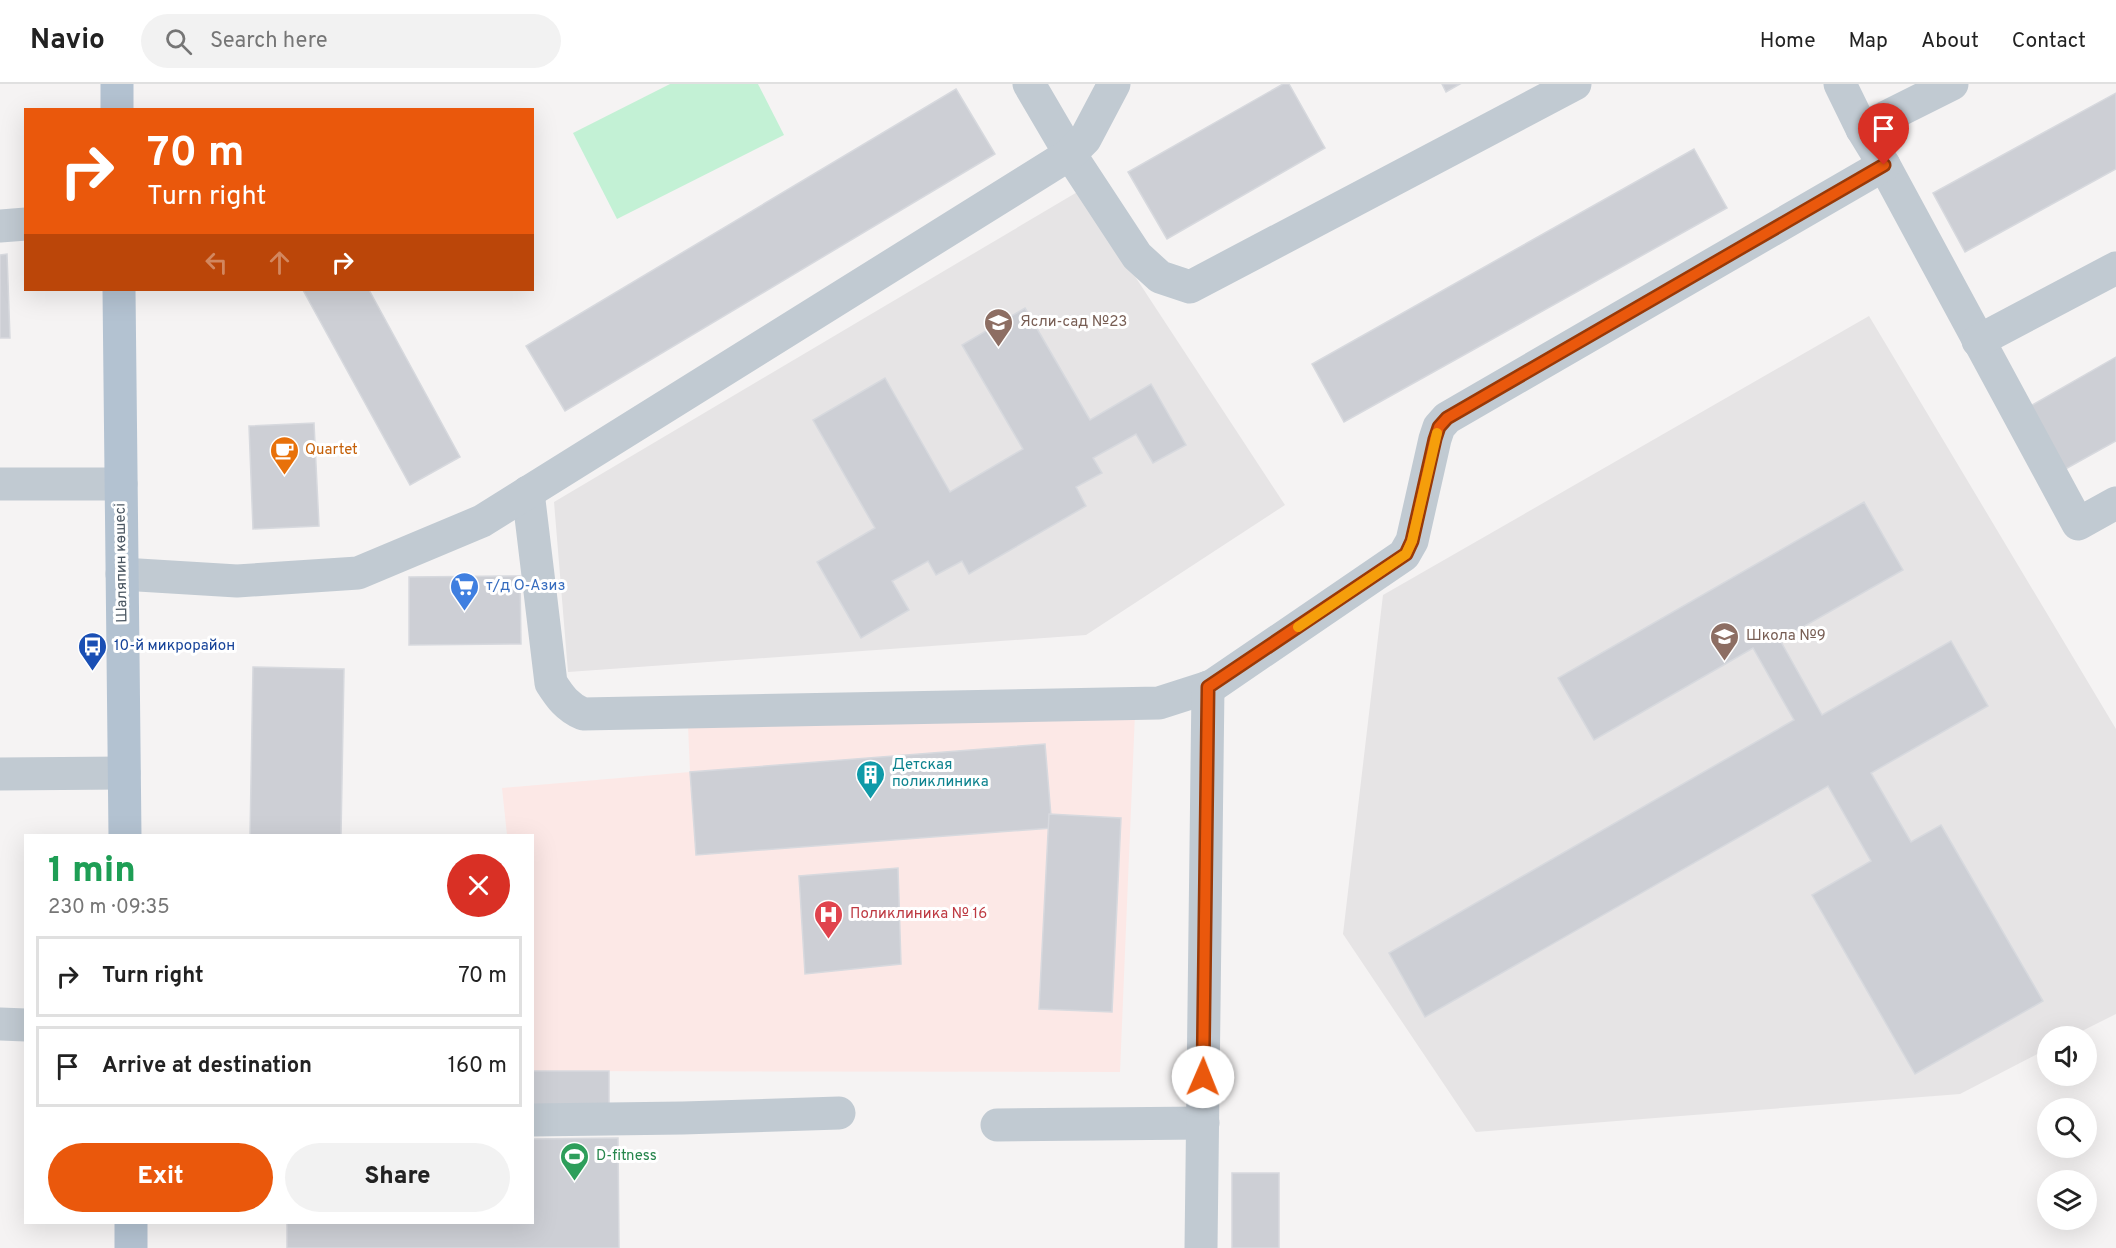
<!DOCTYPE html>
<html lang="en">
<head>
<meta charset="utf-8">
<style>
	body { margin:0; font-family:Overpass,sans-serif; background:#f2f2f2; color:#222; height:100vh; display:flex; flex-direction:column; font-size:22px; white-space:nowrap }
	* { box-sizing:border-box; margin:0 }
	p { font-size:20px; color:#767676 }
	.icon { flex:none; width:33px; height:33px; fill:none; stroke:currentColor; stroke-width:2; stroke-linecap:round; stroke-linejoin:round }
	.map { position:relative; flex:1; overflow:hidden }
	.drawer { position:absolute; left:24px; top:750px; width:510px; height:390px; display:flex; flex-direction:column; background:#fff; border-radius:0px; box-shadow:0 6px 24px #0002 }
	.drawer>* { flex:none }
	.top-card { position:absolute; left:24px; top:24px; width:510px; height:183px; border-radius:0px; box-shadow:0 6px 24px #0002; background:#ea580c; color:#fff; overflow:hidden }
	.controls { position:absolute; left:2037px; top:942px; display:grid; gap:12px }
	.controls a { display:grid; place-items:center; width:60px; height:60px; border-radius:50%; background:#fff; box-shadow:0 6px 24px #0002; font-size:30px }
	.pin { position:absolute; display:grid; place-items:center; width:51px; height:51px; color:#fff; margin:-62px -26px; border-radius:50% 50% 50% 0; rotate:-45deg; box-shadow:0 0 6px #0007 }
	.pin .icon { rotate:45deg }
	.me { position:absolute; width:66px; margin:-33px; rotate:1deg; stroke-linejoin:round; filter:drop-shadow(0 0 4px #0008) }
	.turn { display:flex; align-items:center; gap:21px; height:126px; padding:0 24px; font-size:27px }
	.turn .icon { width:78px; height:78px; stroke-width:2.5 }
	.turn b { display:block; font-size:42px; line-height:51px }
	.lanes { display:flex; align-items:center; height:57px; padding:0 24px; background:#0003; justify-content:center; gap:30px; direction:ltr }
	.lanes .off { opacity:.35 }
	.round { display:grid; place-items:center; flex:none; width:63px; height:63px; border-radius:32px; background:#f2f2f2 }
	.summary { display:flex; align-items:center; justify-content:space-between; height:102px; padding:0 24px }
	h1 { font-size:36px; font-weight:800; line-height:45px; color:#1e9e55 }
	.cta { display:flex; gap:12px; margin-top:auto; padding:12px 24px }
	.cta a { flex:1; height:69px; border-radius:36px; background:#ea580c; color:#fff; font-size:24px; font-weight:800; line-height:69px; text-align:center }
	.cta a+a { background:#f2f2f2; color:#222 }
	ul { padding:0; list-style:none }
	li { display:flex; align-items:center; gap:18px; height:81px; margin:0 12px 9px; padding:0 12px; border:3px solid #e0e0e0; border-radius:0px }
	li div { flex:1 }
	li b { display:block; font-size:22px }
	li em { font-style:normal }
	header { display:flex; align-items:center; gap:36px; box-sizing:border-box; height:84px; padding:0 30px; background:#fff; border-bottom:2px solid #e0e0e0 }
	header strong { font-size:28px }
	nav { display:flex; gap:33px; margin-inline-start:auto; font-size:21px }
	.search { width:420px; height:54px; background:#f2f2f2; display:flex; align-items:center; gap:15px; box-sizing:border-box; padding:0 21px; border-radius:33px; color:#767676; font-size:22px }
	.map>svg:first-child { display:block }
	.education { fill:#e6e4e5 }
	.medical { fill:#fce8e6 }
	.green { fill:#c3f1d5 }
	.building { fill:#cdcfd5; stroke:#d7d9de; stroke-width:1.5 }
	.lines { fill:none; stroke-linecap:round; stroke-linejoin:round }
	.minor { stroke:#c1cad2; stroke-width:33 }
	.major { stroke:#b3c2d1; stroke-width:33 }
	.route-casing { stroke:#983908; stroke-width:15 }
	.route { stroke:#ea580c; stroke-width:10 }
	.slow { stroke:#f59e0b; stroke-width:10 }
	.labels { text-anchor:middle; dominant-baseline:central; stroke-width:6; stroke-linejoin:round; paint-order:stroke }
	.education-label { font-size:15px; fill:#785e54; stroke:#fff; text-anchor:start }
	.food-label { font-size:15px; fill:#c56008; stroke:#fff; text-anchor:start }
	.street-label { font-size:15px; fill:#4a5661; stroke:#fff }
	.shop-label { font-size:15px; fill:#366cbe; stroke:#fff; text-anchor:start }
	.transit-label { font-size:15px; fill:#164399; stroke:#fff; text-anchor:start }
	.culture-label { font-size:15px; fill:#0d838f; stroke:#fff; text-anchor:start }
	.health-label { font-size:15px; fill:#be3a42; stroke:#fff; text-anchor:start }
	.leisure-label { font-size:15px; fill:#27864d; stroke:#fff; text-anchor:start }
</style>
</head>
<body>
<header>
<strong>Navio</strong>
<div class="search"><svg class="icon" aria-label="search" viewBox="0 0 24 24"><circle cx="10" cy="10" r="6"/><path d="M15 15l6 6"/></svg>Search here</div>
<nav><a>Home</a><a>Map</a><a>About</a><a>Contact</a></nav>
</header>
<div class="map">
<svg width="2116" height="1164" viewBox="0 0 2116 1164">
	<rect width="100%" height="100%" fill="#f5f3f3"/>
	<g class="education">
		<path d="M 1079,107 L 1285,421 L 1086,551 L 568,588 L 554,418 Z"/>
		<path d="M 1869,232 L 2116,645 L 2116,930 L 2072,952 L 2048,952 L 2047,965 L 1960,1010 L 1476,1048 L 1343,850 L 1383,511 Z"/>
	</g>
	<path class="medical" d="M 1135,629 L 1120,988 L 533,987 L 532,752 L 507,751 L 502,704 L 690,688 L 688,641 Z"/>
	<path class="green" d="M 670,0 L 758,0 L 784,51 L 617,135 L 573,49 Z"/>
	<g class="building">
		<path d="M 1283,0 L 1289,0 L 1325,64 L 1167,155 L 1128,88 Z"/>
		<path d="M 1442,0 L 1460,0 L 1446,8 Z"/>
		<path d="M 956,5 L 995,70 L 565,327 L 526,262 Z"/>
		<path d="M 2116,9 L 2116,85 L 1965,168 L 1933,109 Z"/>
		<path d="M 1694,65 L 1727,124 L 1344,338 L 1312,280 Z"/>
		<path d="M 7,170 L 10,254 L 0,254 L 0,171 Z"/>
		<path d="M 303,206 L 369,206 L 460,373 L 410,401 Z"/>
		<path d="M 1025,224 L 1090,336 L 1151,300 L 1186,361 L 1153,379 L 1136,350 L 1093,374 L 1102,389 L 1076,403 L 1086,422 L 969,490 L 962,477 L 936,491 L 928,477 L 892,497 L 909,526 L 861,554 L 817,478 L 875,444 L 813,336 L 885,294 L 950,408 L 1023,365 L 962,261 Z"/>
		<path d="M 2116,273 L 2116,357 L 2062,387 L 2027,324 Z"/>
		<path d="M 314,339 L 319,442 L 253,445 L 249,342 Z"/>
		<path d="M 1864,418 L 1903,486 L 1780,556 L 1822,631 L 1951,557 L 1988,622 L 1871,689 L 1911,758 L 1941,741 L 2043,917 L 1915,990 L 1812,811 L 1871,777 L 1828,702 L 1425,933 L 1389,869 L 1794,636 L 1753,564 L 1594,656 L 1558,594 Z"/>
		<path d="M 520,492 L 521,560 L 409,561 L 409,493 Z"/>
		<path d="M 253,583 L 344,585 L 341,752 L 250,752 Z"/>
		<path d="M 1045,660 L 1052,744 L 696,771 L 690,688 Z"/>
		<path d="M 1049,730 L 1121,734 L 1112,928 L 1039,925 Z"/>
		<path d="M 898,784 L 901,880 L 805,890 L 799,792 Z"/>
		<rect x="532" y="987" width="77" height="37"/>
		<path d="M 618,1054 L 619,1164 L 287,1164 L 287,1138 L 532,1138 L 532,1055 Z"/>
		<rect x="1232" y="1089" width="47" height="75"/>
	</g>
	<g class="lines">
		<g class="minor">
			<path d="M 1029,0 L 1070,70 L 1137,172 L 1160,193 L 1190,203 L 1575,0"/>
			<path d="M 1840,0 L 1862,45 L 1884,81 L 2078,440 L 2116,419"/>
			<path d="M 1862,45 L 1952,0"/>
			<path d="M 0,142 L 26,140"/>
			<path d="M 1978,257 L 2116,184"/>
			<path d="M 0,400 L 121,400"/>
			<path d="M 528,408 L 551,599 C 560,613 567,623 583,630 L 1159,619 L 1212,602 L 1404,471 L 1412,457 L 1435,355 L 1439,343 L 1447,334 L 1884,81"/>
			<path d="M 122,490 L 237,497 L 358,489 L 482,437 L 1070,70 L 1085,55 L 1114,0"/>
			<path d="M 0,690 L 124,689"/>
			<path d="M 0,940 L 26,941"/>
			<path d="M 532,1036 L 683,1034 L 839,1029"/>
			<path d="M 997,1041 L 1203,1039"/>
			<path d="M 1201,1164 L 1208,603"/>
		</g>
		<g class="major">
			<path d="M 117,0 L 117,26"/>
			<path d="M 119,206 L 125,752"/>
			<path d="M 131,1138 L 131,1164"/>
		</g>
	</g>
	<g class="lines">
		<defs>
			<path id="route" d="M 1203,993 L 1208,603 L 1406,470 L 1412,457 L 1435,355 L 1439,343 L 1447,334 L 1884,81"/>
		</defs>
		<use href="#route" class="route-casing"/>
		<use href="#route" class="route"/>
		<path class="slow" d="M 1298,543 L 1406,470 L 1412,457 L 1437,349"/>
	</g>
	<defs>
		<symbol id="school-pin" viewBox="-11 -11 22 30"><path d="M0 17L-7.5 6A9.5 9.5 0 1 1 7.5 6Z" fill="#8d6e63" stroke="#fff"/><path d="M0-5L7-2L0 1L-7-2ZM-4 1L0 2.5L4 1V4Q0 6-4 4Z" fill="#fff"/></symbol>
		<symbol id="cafe-pin" viewBox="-11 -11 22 30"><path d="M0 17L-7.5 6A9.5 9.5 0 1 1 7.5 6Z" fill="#e8710a" stroke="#fff"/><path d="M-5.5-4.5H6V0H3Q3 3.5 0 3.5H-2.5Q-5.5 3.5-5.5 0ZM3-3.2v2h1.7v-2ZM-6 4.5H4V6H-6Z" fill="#fff"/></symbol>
		<symbol id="supermarket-pin" viewBox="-11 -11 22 30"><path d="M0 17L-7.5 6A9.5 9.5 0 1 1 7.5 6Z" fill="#3f7fe0" stroke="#fff"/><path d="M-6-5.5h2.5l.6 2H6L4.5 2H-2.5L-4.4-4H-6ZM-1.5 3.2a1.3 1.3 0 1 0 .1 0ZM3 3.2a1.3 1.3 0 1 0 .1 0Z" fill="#fff"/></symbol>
		<symbol id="bus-pin" viewBox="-11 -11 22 30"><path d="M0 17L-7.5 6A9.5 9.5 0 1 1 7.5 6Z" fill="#1a4fb4" stroke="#fff"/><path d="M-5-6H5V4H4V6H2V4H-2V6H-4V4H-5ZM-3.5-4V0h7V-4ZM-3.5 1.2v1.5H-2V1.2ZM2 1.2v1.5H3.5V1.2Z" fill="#fff"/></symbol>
		<symbol id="building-pin" viewBox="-11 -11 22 30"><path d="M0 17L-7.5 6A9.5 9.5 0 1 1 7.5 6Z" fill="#0f9aa8" stroke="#fff"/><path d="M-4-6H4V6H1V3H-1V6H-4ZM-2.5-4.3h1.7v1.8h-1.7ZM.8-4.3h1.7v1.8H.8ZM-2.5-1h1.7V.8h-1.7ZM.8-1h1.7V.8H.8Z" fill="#fff"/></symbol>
		<symbol id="hospital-pin" viewBox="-11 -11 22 30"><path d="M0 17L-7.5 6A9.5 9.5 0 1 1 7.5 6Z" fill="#e0444e" stroke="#fff"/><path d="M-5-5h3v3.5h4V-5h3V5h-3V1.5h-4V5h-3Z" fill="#fff"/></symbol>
		<symbol id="stadium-pin" viewBox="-11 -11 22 30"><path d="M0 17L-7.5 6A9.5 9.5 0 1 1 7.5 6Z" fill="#2e9e5b" stroke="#fff"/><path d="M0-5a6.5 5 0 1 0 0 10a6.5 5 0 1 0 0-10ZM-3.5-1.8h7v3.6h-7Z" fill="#fff"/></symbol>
	</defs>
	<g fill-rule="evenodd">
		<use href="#school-pin" x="982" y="222" width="33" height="45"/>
		<use href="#cafe-pin" x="268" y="350" width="33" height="45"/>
		<use href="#supermarket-pin" x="448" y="486" width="33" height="45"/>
		<use href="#school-pin" x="1708" y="536" width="33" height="45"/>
		<use href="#bus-pin" x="76" y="546" width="33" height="45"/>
		<use href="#building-pin" x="854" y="674" width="33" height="45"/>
		<use href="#hospital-pin" x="812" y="814" width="33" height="45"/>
		<use href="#stadium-pin" x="558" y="1056" width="33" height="45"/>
	</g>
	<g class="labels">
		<g class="education-label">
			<text x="1020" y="238">Ясли-сад №23</text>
			<text x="1746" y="552">Школа №9</text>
		</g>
		<g class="food-label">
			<text x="305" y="366">Quartet</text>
		</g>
		<g class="street-label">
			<text transform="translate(122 479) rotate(-91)">Шаляпин көшесі</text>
		</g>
		<g class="shop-label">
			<text x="486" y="502">т/д О-Азиз</text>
		</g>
		<g class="transit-label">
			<text x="114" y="562">10-й микрорайон</text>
		</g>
		<g class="culture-label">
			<text x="892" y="681">Детская<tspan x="892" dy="17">поликлиника</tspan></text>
		</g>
		<g class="health-label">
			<text x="850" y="830">Поликлиника № 16</text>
		</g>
		<g class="leisure-label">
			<text x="596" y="1072">D-fitness</text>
		</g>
	</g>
</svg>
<div class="controls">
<a><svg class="icon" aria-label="sound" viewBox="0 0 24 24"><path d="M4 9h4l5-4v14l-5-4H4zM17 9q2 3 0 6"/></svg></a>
<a><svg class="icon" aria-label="search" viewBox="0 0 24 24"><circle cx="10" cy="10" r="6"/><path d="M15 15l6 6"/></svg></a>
<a><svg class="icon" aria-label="layers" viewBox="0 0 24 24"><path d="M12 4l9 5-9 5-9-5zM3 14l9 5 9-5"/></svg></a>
</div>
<div class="pin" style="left:1884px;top:81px;background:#d93025"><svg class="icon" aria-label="arrive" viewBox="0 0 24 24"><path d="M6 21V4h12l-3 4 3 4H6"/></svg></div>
<svg class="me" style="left:1203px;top:993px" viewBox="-20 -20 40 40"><circle r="19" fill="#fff"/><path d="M0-13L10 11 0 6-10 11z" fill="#ea580c"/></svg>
<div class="top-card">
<div class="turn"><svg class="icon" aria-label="right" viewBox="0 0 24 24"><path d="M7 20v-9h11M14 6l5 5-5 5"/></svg><div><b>70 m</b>Turn right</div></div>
<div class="lanes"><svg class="icon off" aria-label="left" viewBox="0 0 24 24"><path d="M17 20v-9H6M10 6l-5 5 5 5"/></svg><svg class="icon off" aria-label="ahead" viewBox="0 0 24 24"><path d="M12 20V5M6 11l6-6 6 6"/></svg><svg class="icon" aria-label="right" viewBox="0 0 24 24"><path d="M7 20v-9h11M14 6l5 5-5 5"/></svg></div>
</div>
<section class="drawer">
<div class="summary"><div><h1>1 min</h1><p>230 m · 09:35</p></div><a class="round" style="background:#d93025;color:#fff"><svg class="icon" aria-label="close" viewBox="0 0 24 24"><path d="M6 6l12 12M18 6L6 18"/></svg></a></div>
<ul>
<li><svg class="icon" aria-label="right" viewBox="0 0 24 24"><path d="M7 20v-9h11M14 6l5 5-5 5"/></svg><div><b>Turn right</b></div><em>70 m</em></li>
<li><svg class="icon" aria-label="arrive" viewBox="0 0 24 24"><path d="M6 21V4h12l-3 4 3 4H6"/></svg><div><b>Arrive at destination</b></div><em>160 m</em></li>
</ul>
<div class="cta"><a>Exit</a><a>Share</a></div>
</section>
</div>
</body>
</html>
